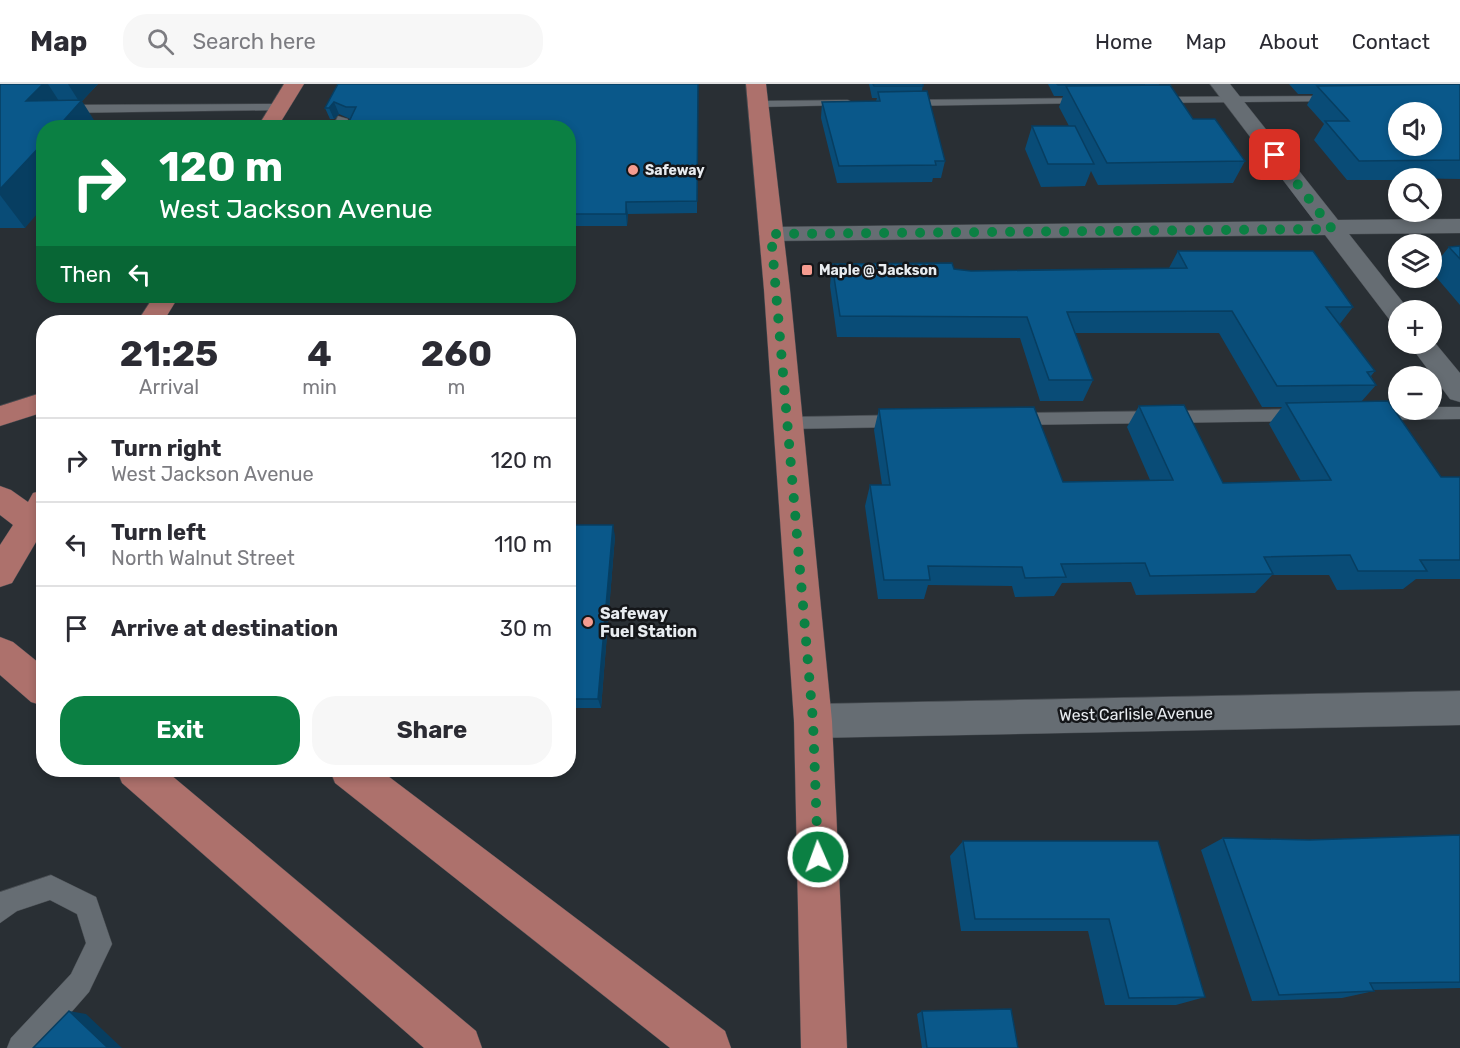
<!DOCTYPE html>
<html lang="en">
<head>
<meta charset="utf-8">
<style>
	body { margin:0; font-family:Rubik,sans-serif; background:#f7f7f7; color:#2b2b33; height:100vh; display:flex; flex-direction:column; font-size:22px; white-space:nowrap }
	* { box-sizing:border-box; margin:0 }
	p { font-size:20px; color:#7c7c81 }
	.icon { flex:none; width:33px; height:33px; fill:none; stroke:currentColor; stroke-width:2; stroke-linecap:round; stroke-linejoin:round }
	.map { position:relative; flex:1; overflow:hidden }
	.sheet { position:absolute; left:36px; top:231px; width:540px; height:462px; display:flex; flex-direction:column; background:#fff; border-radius:24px; box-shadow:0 3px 9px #0003 }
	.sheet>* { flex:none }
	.hud { position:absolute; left:36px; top:36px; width:540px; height:183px; border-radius:24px; box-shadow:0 3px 9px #0003; background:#0b8043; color:#fff; overflow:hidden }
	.fabs { position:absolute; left:1388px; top:18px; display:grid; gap:12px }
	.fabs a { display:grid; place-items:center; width:54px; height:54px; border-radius:50%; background:#fff; box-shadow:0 3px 9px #0003; font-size:30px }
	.pin { position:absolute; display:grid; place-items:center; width:51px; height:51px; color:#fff; margin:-26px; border-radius:12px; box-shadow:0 3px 9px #0006 }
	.me { position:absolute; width:66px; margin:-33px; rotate:358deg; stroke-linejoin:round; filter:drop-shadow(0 0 4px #0008) }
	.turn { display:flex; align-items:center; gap:21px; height:126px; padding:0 24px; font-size:27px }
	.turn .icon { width:78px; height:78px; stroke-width:2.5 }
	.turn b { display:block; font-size:42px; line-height:51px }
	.then { display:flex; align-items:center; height:57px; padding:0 24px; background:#0003; gap:12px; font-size:22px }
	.eta { display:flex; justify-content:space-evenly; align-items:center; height:102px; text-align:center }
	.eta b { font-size:36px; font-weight:700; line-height:42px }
	.primary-button { display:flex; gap:12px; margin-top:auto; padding:12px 24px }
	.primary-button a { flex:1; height:69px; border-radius:24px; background:#0b8043; color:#fff; font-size:24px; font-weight:700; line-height:69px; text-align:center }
	.primary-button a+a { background:#f7f7f7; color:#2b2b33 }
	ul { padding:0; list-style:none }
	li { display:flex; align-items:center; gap:18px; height:84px; padding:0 24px; border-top:2px solid #e1e1e2 }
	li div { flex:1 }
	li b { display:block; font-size:22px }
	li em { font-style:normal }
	header { display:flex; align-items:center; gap:36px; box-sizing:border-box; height:84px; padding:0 30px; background:#fff; border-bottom:2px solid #e1e1e2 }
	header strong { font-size:28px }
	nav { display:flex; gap:33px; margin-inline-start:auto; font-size:21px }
	.search { width:420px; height:54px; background:#f7f7f7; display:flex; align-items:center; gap:15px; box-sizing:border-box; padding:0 21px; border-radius:24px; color:#7c7c81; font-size:22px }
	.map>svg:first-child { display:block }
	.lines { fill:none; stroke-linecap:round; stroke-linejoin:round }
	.service-casing { stroke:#454a4f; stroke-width:1 }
	.minor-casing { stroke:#454a4f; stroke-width:1 }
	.primary-casing { stroke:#454a4f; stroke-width:1 }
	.service { fill:#666d73; fill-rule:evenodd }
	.minor { fill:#666d73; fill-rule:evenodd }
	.primary { fill:#ad716c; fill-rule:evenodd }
	.wall { fill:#094c77 }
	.shaded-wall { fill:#073e61 }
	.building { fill:#0a588a; stroke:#073e61; stroke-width:1.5; fill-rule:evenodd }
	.route { stroke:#0b8043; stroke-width:10; stroke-dasharray:0 18 }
	.poi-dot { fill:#f59c90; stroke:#141619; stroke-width:2 }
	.labels { text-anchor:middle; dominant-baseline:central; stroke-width:5; stroke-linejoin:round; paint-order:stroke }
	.far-poi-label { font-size:14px; font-weight:bold; fill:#e8ecf0; stroke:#141619; text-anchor:start }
	.poi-label { font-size:16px; font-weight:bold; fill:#e8ecf0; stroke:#141619; text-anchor:start }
	.street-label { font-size:16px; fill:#e8ecf0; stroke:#141619 }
</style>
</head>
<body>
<header>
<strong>Map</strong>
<div class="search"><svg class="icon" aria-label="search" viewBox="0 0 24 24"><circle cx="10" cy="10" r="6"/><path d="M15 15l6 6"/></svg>Search here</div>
<nav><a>Home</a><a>Map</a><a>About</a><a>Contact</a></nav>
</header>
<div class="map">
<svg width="1460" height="964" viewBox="0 0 1460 964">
	<rect width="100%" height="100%" fill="#292f34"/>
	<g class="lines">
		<defs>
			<g id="service">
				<path d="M 1334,12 L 1338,13 L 1338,17 L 1154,19 L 1148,16 L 1154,13 Z"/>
				<path d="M 1088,14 L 1094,17 L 1092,19 L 905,22 L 899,19 L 905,16 Z"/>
				<path d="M 848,16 L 854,19 L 852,21 L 758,23 L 752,20 L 758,17 Z"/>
				<path d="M 279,20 L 285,24 L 283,26 L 63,29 L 57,25 L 63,21 Z"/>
				<path d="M 338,32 L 348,35 L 344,44 L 332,44 Z"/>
				<path d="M 1431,323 L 1460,323 L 1460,335 L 1370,336 L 1362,330 L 1370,324 L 1431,326 Z"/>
				<path d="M 1301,325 L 1309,331 L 1301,337 L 1013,341 L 1005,335 L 1013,329 Z"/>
				<path d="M 902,331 L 911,337 L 902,343 L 788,345 L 779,339 L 788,333 Z"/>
				<path d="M 51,791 L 96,813 L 112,860 L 89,908 L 40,964 L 7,964 L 11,954 L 71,890 L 86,859 L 77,830 L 50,816 L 17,827 L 0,839 L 0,808 Z"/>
			</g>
			<g id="minor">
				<path d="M 1210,0 L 1230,0 L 1338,136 L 1460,135 L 1460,149 L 1349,150 L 1409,226 L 1398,226 L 1398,237 L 1389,235 L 1325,151 L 771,157 L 763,155 L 759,150 L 763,145 L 771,143 L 1314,137 Z"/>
				<path d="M 1431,254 L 1460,289 L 1460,318 L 1450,315 L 1409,260 L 1431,260 Z"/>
				<path d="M 1460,607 L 1460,641 L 813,654 L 800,649 L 794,637 L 800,625 L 813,620 Z"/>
			</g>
			<g id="primary">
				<path d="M 284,0 L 304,0 L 277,44 L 257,44 Z"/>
				<path d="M 746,0 L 766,0 L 790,206 L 832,637 L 847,964 L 801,964 L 794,637 L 764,206 Z"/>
				<path d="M 154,212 L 179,212 L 163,238 L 137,238 Z"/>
				<path d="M 44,308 L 44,328 L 0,342 L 0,322 Z"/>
				<path d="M 0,402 L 11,406 L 28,418 L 33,409 L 44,406 L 44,461 L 36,458 L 12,499 L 0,503 L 0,461 L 13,441 L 0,431 Z"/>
				<path d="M 0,553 L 13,558 L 44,583 L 44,622 L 31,618 L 0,591 Z"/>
				<path d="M 117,686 L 165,686 L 476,947 L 482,964 L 424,964 L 122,699 Z"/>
				<path d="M 330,686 L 380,686 L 725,947 L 731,964 L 670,964 L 335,699 Z"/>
			</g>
		</defs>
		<use href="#service" class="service-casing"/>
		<use href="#minor" class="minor-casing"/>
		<use href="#primary" class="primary-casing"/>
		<use href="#service" class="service"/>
		<use href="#minor" class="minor"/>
		<use href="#primary" class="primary"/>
	</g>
	<g class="wall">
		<path d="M 0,0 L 98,0 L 82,17 L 25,144 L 0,144 Z"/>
		<path d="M 338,0 L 698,0 L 697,129 L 628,130 L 627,142 L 568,142 L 568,44 L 350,35 L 339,30 L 334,35 L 330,35 L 325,24 Z"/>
		<path d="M 869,0 L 923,0 L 922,7 L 945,77 L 941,94 L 933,94 L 932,98 L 837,99 L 821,34 L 822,18 L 876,17 L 877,14 L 872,14 Z"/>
		<path d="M 1048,0 L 1159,0 L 1159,1 L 1193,35 L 1245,77 L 1233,99 L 1098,101 L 1091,87 L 1085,102 L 1041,103 L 1025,65 L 1032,42 L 1069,42 L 1059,23 L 1063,12 L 1054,12 Z"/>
		<path d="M 1289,0 L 1460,0 L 1460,95 L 1398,94 L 1398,96 L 1347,96 L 1314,56 L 1324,40 L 1307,21 L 1313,10 L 1298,10 Z"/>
		<path d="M 1460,162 L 1460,221 L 1431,187 L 1431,185 L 1449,163 Z"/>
		<path d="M 1178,167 L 1353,223 L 1339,241 L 1375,287 L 1371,292 L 1376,301 L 1361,318 L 1441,393 L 1460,393 L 1460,495 L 1416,495 L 1403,505 L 1337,506 L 1329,491 L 1272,491 L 1255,509 L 1136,511 L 1131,498 L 1062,499 L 1054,512 L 1015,513 L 1012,502 L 928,501 L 924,515 L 878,515 L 865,422 L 870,401 L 882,401 L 874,346 L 879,325 L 1063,398 L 1150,396 L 1127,343 L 1139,322 L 1223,399 L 1301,397 L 1269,340 L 1282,323 L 1262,323 L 1219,249 L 1075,249 L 1093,296 L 1083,317 L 1040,317 L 1020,254 L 837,253 L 830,202 L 832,180 L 971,187 L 1169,184 Z"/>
		<path d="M 568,441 L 615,452 L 601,624 L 568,624 Z"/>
		<path d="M 1460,751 L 1460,904 L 1373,906 L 1374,907 L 1342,914 L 1252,917 L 1201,766 L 1223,754 L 1309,756 Z"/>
		<path d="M 963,757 L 1158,757 L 1205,913 L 1176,921 L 1105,921 L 1088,847 L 961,847 L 950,772 Z"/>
		<path d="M 922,927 L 1018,964 L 922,964 L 917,930 Z"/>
	</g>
	<g class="shaded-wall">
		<path d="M 43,0 L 48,0 L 68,31 L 80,19 L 68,0 L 98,0 L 82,17 L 99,44 L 45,44 L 26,17 Z"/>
		<path d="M 334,18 L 339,30 L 334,35 L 329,24 Z"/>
		<path d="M 44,58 L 44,122 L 25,144 L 0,111 L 0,105 Z"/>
		<path d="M 626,118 L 628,130 L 627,142 L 626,130 Z"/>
		<path d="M 613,441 L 615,452 L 601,624 L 598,615 Z"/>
		<path d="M 69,927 L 86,930 L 122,964 L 108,964 Z"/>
	</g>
	<g class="building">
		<path d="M 0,0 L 43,0 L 26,17 L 82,16 L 57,44 L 44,44 L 44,58 L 0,105 Z"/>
		<path d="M 338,0 L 698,0 L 697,117 L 626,118 L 626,130 L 568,130 L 568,44 L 346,44 L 356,23 L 346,23 L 334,18 L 329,24 L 325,24 Z"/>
		<path d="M 873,0 L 923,0 L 923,2 L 874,2 Z"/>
		<path d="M 1057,0 L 1145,0 L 1058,1 Z"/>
		<path d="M 1460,0 L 1460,76 L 1359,77 L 1325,37 L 1349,37 L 1317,2 ZM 1398,28 L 1431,28 L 1431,62 L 1398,62 Z"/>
		<path d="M 1170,1 L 1193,35 L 1215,35 L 1245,77 L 1107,79 L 1066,2 Z"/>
		<path d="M 927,7 L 945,77 L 935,77 L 936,81 L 839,82 L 822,18 L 880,17 L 878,8 Z"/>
		<path d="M 1032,42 L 1075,42 L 1094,80 L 1048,80 Z"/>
		<path d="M 1460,162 L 1460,175 L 1449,163 Z"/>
		<path d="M 1178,167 L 1313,167 L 1353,223 L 1326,223 L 1375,287 L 1367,288 L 1376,301 L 1277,302 L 1232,227 L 1067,228 L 1093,296 L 1049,296 L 1027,233 L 840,232 L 832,180 L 952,179 L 954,185 L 971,187 L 1187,184 Z"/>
		<path d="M 1388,317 L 1441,393 L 1460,393 L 1460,476 L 1420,476 L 1427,487 L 1358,487 L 1350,471 L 1264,473 L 1273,490 L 1150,492 L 1145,479 L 1061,480 L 1066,493 L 1025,494 L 1022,483 L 928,482 L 930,496 L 884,496 L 870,401 L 890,401 L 879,325 L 1034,323 L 1063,398 L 1173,396 L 1139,322 L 1184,321 L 1223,399 L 1331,396 L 1286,319 Z"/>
		<path d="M 568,441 L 613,441 L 598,615 L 568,615 Z"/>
		<path d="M 1460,751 L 1460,898 L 1370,899 L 1374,907 L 1279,911 L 1223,754 L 1309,756 Z"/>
		<path d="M 963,757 L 1158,757 L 1205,913 L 1129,914 L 1109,835 L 975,835 Z"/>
		<path d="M 1011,925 L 1018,964 L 927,964 L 922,927 Z"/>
		<path d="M 69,927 L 108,964 L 33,964 Z"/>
	</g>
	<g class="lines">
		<path class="route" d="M 818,773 L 813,637 L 771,150 L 1332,145 L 1275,71"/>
	</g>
	<g class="poi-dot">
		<circle cx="633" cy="86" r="6"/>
		<rect x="801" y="180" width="12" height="12" rx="3"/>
		<circle cx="588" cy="538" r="6"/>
	</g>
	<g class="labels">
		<g class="far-poi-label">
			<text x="645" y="86">Safeway</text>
			<text x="819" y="186">Maple @ Jackson</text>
		</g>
		<g class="poi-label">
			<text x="600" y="529">Safeway<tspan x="600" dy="18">Fuel Station</tspan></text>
		</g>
		<g class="street-label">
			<text transform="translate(1136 630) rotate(-1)">West Carlisle Avenue</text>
		</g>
	</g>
</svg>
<div class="fabs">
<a><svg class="icon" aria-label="sound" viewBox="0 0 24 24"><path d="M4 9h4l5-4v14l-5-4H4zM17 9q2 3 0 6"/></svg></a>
<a><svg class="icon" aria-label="search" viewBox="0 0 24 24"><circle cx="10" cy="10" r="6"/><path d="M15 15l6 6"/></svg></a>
<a><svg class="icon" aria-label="layers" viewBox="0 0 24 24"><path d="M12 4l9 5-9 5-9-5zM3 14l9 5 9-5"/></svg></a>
<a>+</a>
<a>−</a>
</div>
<div class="pin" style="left:1275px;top:71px;background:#d93025"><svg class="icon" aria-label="arrive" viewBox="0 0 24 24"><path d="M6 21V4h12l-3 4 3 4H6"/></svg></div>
<svg class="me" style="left:818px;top:773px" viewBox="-20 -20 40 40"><circle r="17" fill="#0b8043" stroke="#fff" stroke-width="3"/><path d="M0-11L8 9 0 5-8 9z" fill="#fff"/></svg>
<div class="hud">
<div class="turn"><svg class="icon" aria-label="right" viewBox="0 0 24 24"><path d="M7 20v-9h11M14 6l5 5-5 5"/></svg><div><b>120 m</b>West Jackson Avenue</div></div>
<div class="then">Then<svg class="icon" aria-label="left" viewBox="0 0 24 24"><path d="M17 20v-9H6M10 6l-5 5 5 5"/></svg></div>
</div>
<section class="sheet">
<div class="eta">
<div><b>21:25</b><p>Arrival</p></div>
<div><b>4</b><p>min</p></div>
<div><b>260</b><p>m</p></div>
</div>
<ul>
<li><svg class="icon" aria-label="right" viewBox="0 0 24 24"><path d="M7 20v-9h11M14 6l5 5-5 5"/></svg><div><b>Turn right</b><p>West Jackson Avenue</p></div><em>120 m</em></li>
<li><svg class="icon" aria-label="left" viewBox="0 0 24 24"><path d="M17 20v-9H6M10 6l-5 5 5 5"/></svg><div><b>Turn left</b><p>North Walnut Street</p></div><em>110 m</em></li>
<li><svg class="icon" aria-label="arrive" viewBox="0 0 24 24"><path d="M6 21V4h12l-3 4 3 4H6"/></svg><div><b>Arrive at destination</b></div><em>30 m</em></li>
</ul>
<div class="primary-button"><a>Exit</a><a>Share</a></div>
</section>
</div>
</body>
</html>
